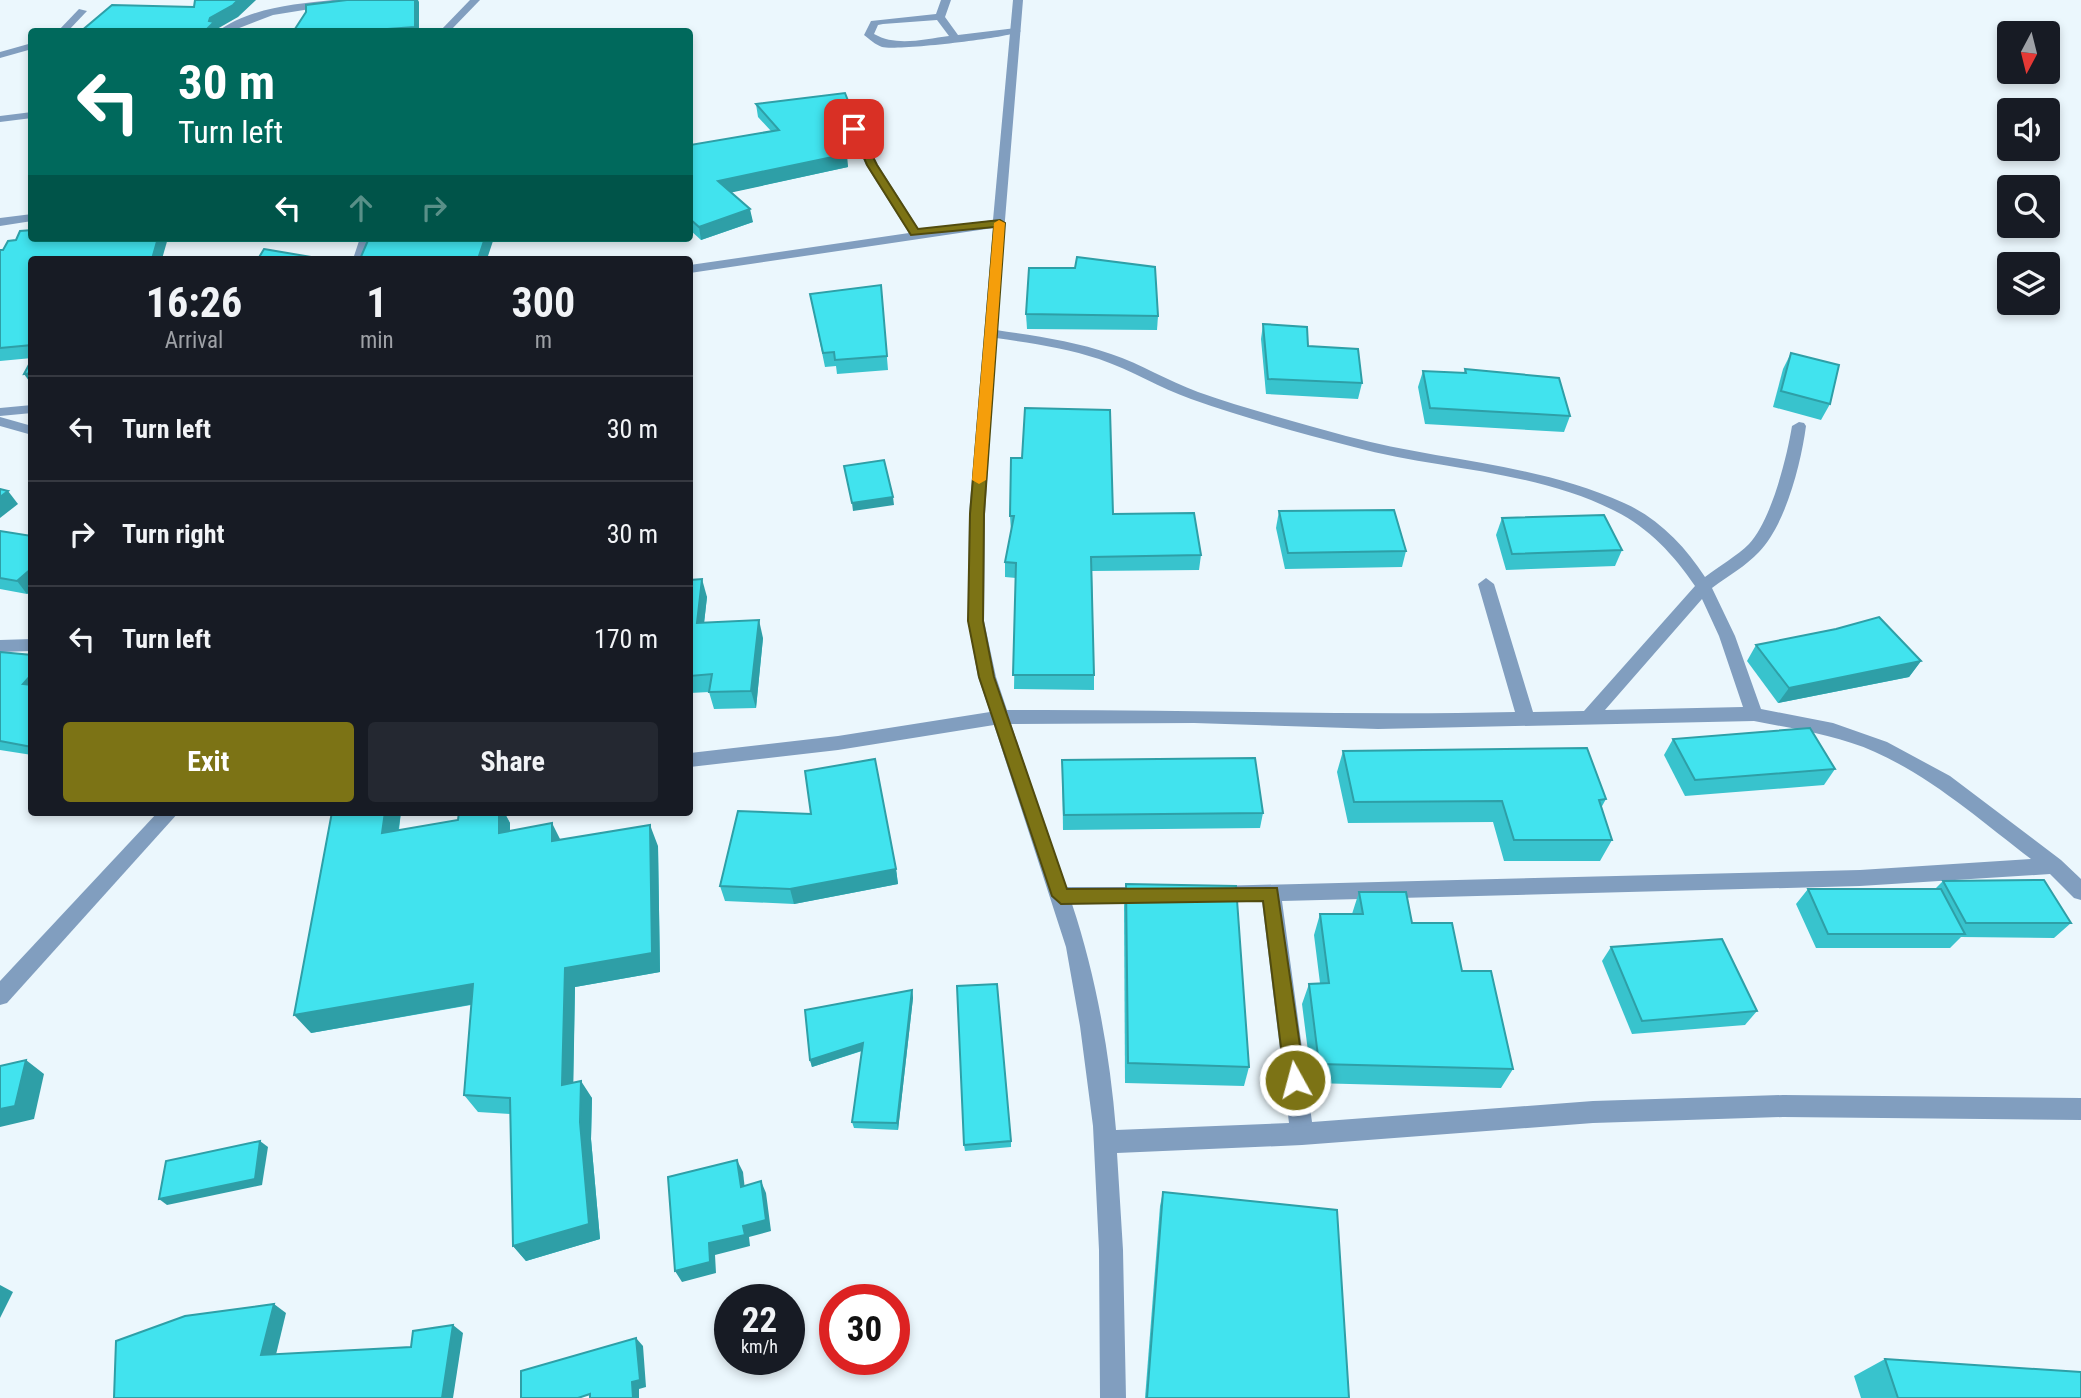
<!DOCTYPE html>
<html lang="en">
<head>
<meta charset="utf-8">
<style>
	body { margin:0; font-family:"Roboto Condensed",sans-serif; background:#242831; color:#f1f3f6; height:100vh; display:flex; flex-direction:column; font-size:26px; white-space:nowrap }
	* { box-sizing:border-box; margin:0 }
	p { font-size:23px; color:#9ea1a6 }
	.icon { flex:none; width:38px; height:38px; fill:none; stroke:currentColor; stroke-width:2; stroke-linecap:round; stroke-linejoin:round }
	.map { position:relative; flex:1; overflow:hidden }
	.sheet { position:absolute; left:28px; top:256px; width:665px; height:560px; display:flex; flex-direction:column; background:#171b24; border-radius:7px; box-shadow:0 4px 10px #0003 }
	.sheet>* { flex:none }
	.top-card { position:absolute; left:28px; top:28px; width:665px; height:214px; border-radius:7px; box-shadow:0 4px 10px #0003; background:#00695c; color:#fff; overflow:hidden }
	.needle { width:46px; rotate:187deg }
	.buttons { position:absolute; left:1997px; top:21px; display:grid; gap:14px }
	.buttons a { display:grid; place-items:center; width:63px; height:63px; border-radius:7px; background:#171b24; box-shadow:0 4px 10px #0003; font-size:35px }
	.speed { position:absolute; left:714px; top:1284px; display:flex; gap:14px; font-size:35px; font-weight:700; text-align:center }
	.speed>* { display:grid; place-content:center; width:91px; height:91px; border-radius:50%; background:#171b24; box-shadow:0 4px 10px #0003; line-height:1 }
	.speed small { font-size:18px; font-weight:400 }
	.speed .limit { border:10px solid #d22; background:#fff; color:#111 }
	.pin { position:absolute; display:grid; place-items:center; width:60px; height:60px; color:#fff; margin:-30px; border-radius:14px; box-shadow:0 4px 10px #0006 }
	.me { position:absolute; width:77px; margin:-38px; rotate:353deg; stroke-linejoin:round; filter:drop-shadow(0 0 5px #0008) }
	.turn { display:flex; align-items:center; gap:24px; height:147px; padding:0 35px; font-size:32px }
	.turn .icon { width:91px; height:91px; stroke-width:2.5 }
	.turn b { display:block; font-size:49px; line-height:60px }
	.lanes { display:flex; align-items:center; height:66px; padding:0 35px; background:#0003; justify-content:center; gap:35px; direction:ltr }
	.lanes .off { opacity:.35 }
	.eta { display:flex; justify-content:space-evenly; align-items:center; height:119px; text-align:center }
	.eta b { font-size:42px; font-weight:700; line-height:49px }
	.button { display:flex; gap:14px; margin-top:auto; padding:14px 35px }
	.button a { flex:1; height:80px; border-radius:7px; background:#7c7315; color:#fff; font-size:28px; font-weight:700; line-height:80px; text-align:center }
	.button a+a { background:#242831; color:#f1f3f6 }
	ul { padding:0; list-style:none }
	li { display:flex; align-items:center; gap:21px; height:105px; padding:0 35px; border-top:2px solid #363941 }
	li div { flex:1 }
	li b { display:block; font-size:26px }
	li em { font-style:normal }
	.map>svg:first-child { display:block }
	.lines { fill:none; stroke-linecap:round; stroke-linejoin:round }
	.lane { fill:#819ebf; fill-rule:evenodd }
	.street { fill:#819ebf; fill-rule:evenodd }
	.wall { fill:#38c3cd }
	.shaded-wall { fill:#2e9fa7 }
	.building { fill:#41e3ee; stroke:#2e9fa7; stroke-width:2 }
	.route { fill:#7c7315; stroke:#514b0e; stroke-width:2 }
	.slow { fill:#f59e0b }
</style>
</head>
<body>
<div class="map">
<svg width="2081" height="1398" viewBox="0 0 2081 1398">
	<rect width="100%" height="100%" fill="#ebf7fd"/>
	<g class="lines">
		<path class="lane" d="M 941,0 L 951,0 L 945,17 L 958,35 L 1016,28 L 1021,31 C 1010,38 896,51 882,47 C 876,45 869,39 864,35 L 871,21 L 936,14 ZM 937,20 L 949,36 C 924,39 897,47 874,34 L 878,25 L 883,24 Z"/>
		<g class="street">
			<path d="M 333,0 L 366,0 L 273,15 L 229,32 L 217,32 C 248,8 295,4 333,0 Z"/>
			<path d="M 470,0 L 480,0 L 449,32 L 439,32 Z"/>
			<path d="M 1013,0 L 1023,0 L 996,330 C 1035,336 1074,341 1111,354 C 1141,364 1168,381 1198,392 C 1246,409 1296,422 1346,436 C 1438,461 1537,463 1624,503 C 1658,518 1685,546 1705,577 C 1719,566 1737,556 1749,544 C 1771,521 1787,457 1792,426 L 1799,422 L 1804,423 L 1806,426 C 1801,463 1786,524 1759,552 C 1746,566 1728,576 1712,588 L 1735,636 L 1761,709 L 1833,723 L 1887,742 L 1950,776 L 2061,860 L 2081,879 L 2081,900 L 2074,898 L 2050,874 L 1860,886 L 1282,901 L 1312,1122 L 1593,1101 L 1783,1095 L 2081,1098 L 2081,1120 L 1783,1117 L 1593,1123 L 1302,1145 L 1117,1153 L 1123,1250 L 1126,1398 L 1100,1398 L 1099,1250 L 1093,1126 L 1080,1026 L 1066,947 L 994,725 L 838,750 L 690,767 L 690,753 L 838,736 L 990,712 L 978,677 L 968,621 L 969,514 L 993,228 L 690,273 L 690,265 L 909,233 L 866,165 L 849,129 L 854,126 L 859,129 L 878,165 L 920,231 L 993,220 ZM 996,338 C 1030,343 1066,348 1099,359 C 1131,370 1160,388 1191,399 C 1245,418 1299,433 1354,447 C 1439,470 1535,470 1615,511 C 1649,528 1674,555 1695,586 L 1584,711 L 1533,712 L 1494,584 L 1486,578 L 1478,584 L 1515,712 C 1346,716 1176,709 1007,710 L 996,677 L 984,621 L 985,514 ZM 1702,599 L 1719,636 L 1743,707 L 1605,710 ZM 1754,721 C 1794,729 1837,735 1875,752 C 1933,778 1981,821 2031,859 L 1860,870 L 1215,886 L 1208,888 L 1205,894 L 1208,900 L 1215,902 L 1262,901 L 1289,1123 L 1116,1130 C 1110,1055 1096,976 1072,904 L 1148,903 L 1155,901 L 1158,895 L 1155,889 L 1148,887 L 1066,887 L 1011,724 L 1194,723 L 1378,729 Z"/>
			<path d="M 79,9 L 87,11 L 67,32 L 57,32 Z"/>
			<path d="M 32,43 L 32,49 L 0,58 L 0,52 Z"/>
			<path d="M 32,112 L 32,118 L 0,122 L 0,116 Z"/>
			<path d="M 32,214 L 32,221 L 0,226 L 0,218 Z"/>
			<path d="M 360,238 L 372,238 L 365,259 L 353,259 Z"/>
			<path d="M 32,405 L 32,413 L 0,416 L 0,408 Z"/>
			<path d="M 0,417 L 32,426 L 32,435 L 0,426 Z"/>
			<path d="M 32,639 L 32,651 L 0,652 L 0,640 Z"/>
			<path d="M 158,812 L 179,812 L 7,1003 L 0,1005 L 0,981 Z"/>
		</g>
	</g>
	<g class="wall">
		<path d="M 347,0 L 418,0 L 419,32 L 293,32 Z"/>
		<path d="M 756,104 L 852,111 L 854,124 L 850,127 L 856,139 L 857,152 L 845,153 L 848,167 L 731,192 L 753,222 L 701,240 L 690,230 L 690,145 L 771,131 L 758,117 Z"/>
		<path d="M 16,240 L 32,259 L 32,358 L 0,361 L 0,250 L 3,250 Z"/>
		<path d="M 1075,268 L 1158,316 L 1157,330 L 1027,329 L 1026,314 Z"/>
		<path d="M 881,285 L 888,370 L 837,374 L 836,366 L 825,367 L 810,294 Z"/>
		<path d="M 1263,324 L 1308,346 L 1362,383 L 1358,399 L 1266,394 L 1261,339 Z"/>
		<path d="M 1791,353 L 1830,404 L 1821,420 L 1773,407 L 1783,369 Z"/>
		<path d="M 1465,369 L 1570,416 L 1564,432 L 1425,424 L 1418,387 L 1423,371 L 1464,373 Z"/>
		<path d="M 1279,511 L 1406,551 L 1402,567 L 1285,569 L 1276,528 Z"/>
		<path d="M 1113,514 L 1201,555 L 1199,570 L 1092,571 L 1094,675 L 1094,690 L 1014,689 L 1016,578 L 1005,577 L 1005,562 L 1011,531 L 1010,516 Z"/>
		<path d="M 1502,518 L 1622,550 L 1615,566 L 1506,570 L 1496,535 Z"/>
		<path d="M 0,531 L 32,536 L 32,590 L 27,594 L 0,589 Z"/>
		<path d="M 690,580 L 707,597 L 704,623 L 763,638 L 756,708 L 714,709 L 709,692 L 690,693 Z"/>
		<path d="M 1756,645 L 1921,661 L 1909,677 L 1778,703 L 1747,661 Z"/>
		<path d="M 0,652 L 32,655 L 32,755 L 0,750 Z"/>
		<path d="M 1673,739 L 1835,769 L 1824,785 L 1685,796 L 1664,755 Z"/>
		<path d="M 1343,751 L 1606,799 L 1601,808 L 1612,840 L 1600,861 L 1504,861 L 1493,822 L 1348,823 L 1337,772 Z"/>
		<path d="M 1062,760 L 1263,813 L 1260,828 L 1063,830 Z"/>
		<path d="M 401,812 L 399,830 L 458,820 L 459,812 L 504,812 L 510,823 L 510,831 L 560,840 L 658,846 L 660,972 L 575,987 L 573,1082 L 592,1098 L 591,1139 L 600,1239 L 526,1261 L 513,1246 L 511,1114 L 478,1112 L 464,1095 L 471,1005 L 311,1033 Z"/>
		<path d="M 896,869 L 898,884 L 794,904 L 725,901 L 720,886 Z"/>
		<path d="M 1943,881 L 2071,923 L 2054,938 L 1961,937 L 1950,948 L 1816,948 L 1796,904 L 1808,889 L 1935,889 Z"/>
		<path d="M 1126,884 L 1249,1067 L 1244,1086 L 1125,1083 L 1124,906 Z"/>
		<path d="M 1359,892 L 1412,923 L 1462,971 L 1513,1069 L 1501,1088 L 1312,1083 L 1302,1004 L 1309,984 L 1320,983 L 1314,935 L 1320,914 L 1352,914 Z"/>
		<path d="M 1611,947 L 1757,1011 L 1745,1025 L 1632,1034 L 1602,961 Z"/>
		<path d="M 912,990 L 913,998 L 898,1130 L 854,1128 L 852,1122 L 862,1051 L 812,1067 L 810,1060 Z"/>
		<path d="M 1011,1141 L 1011,1147 L 965,1151 L 964,1145 Z"/>
		<path d="M 1163,1192 L 1349,1398 L 1145,1398 L 1160,1206 Z"/>
		<path d="M 1885,1359 L 2081,1398 L 1861,1398 L 1854,1376 Z"/>
	</g>
	<g class="shaded-wall">
		<path d="M 238,0 L 256,0 L 238,17 L 217,29 L 218,32 L 204,32 L 209,21 L 210,18 Z"/>
		<path d="M 415,0 L 418,0 L 419,2 L 419,32 L 417,32 L 415,27 Z"/>
		<path d="M 852,111 L 854,124 L 847,130 L 845,117 Z"/>
		<path d="M 847,154 L 848,167 L 720,195 L 718,181 Z"/>
		<path d="M 750,209 L 753,222 L 701,240 L 699,227 Z"/>
		<path d="M 158,238 L 168,238 L 162,259 L 152,259 Z"/>
		<path d="M 485,238 L 494,238 L 487,259 L 478,259 Z"/>
		<path d="M 32,373 L 32,385 L 24,374 Z"/>
		<path d="M 8,491 L 18,504 L 0,518 L 0,497 Z"/>
		<path d="M 893,497 L 894,505 L 853,511 L 852,503 Z"/>
		<path d="M 32,568 L 32,590 L 27,594 L 17,581 Z"/>
		<path d="M 702,579 L 707,597 L 702,641 L 697,623 Z"/>
		<path d="M 759,620 L 763,638 L 756,708 L 751,691 Z"/>
		<path d="M 1921,661 L 1909,677 L 1778,703 L 1789,688 Z"/>
		<path d="M 32,674 L 32,694 L 23,684 Z"/>
		<path d="M 385,812 L 401,812 L 395,853 L 382,833 Z"/>
		<path d="M 499,812 L 504,812 L 510,823 L 510,853 L 499,833 Z"/>
		<path d="M 552,823 L 562,843 L 552,841 Z"/>
		<path d="M 650,825 L 658,846 L 660,972 L 575,987 L 573,1102 L 562,1085 L 565,968 Z"/>
		<path d="M 896,869 L 898,884 L 794,904 L 790,889 Z"/>
		<path d="M 473,984 L 485,1002 L 311,1033 L 294,1015 Z"/>
		<path d="M 912,990 L 913,998 L 898,1130 L 897,1123 Z"/>
		<path d="M 863,1043 L 864,1050 L 812,1067 L 810,1060 Z"/>
		<path d="M 26,1060 L 44,1074 L 34,1119 L 0,1127 L 0,1109 Z"/>
		<path d="M 581,1081 L 592,1098 L 591,1139 L 600,1239 L 526,1261 L 513,1246 Z"/>
		<path d="M 260,1141 L 268,1147 L 262,1185 L 167,1205 L 159,1199 Z"/>
		<path d="M 737,1160 L 743,1172 L 746,1199 L 741,1187 Z"/>
		<path d="M 761,1181 L 766,1193 L 771,1231 L 749,1237 L 750,1246 L 715,1255 L 716,1273 L 682,1282 L 675,1271 L 709,1243 L 743,1226 Z"/>
		<path d="M 0,1285 L 13,1292 L 0,1318 Z"/>
		<path d="M 274,1304 L 286,1313 L 274,1363 L 261,1355 Z"/>
		<path d="M 453,1325 L 463,1333 L 453,1398 L 442,1398 Z"/>
		<path d="M 636,1338 L 643,1346 L 646,1387 L 639,1389 L 639,1398 L 633,1398 L 632,1382 Z"/>
	</g>
	<g class="building">
		<path d="M 195,0 L 238,0 L 233,5 L 210,18 L 209,21 L 214,22 L 204,32 L 80,32 L 112,5 L 194,7 Z"/>
		<path d="M 347,0 L 415,0 L 415,27 L 374,30 L 372,32 L 293,32 L 306,12 L 306,5 Z"/>
		<path d="M 845,93 L 852,111 L 845,117 L 856,139 L 837,140 L 847,154 L 718,181 L 750,209 L 699,227 L 690,219 L 690,145 L 779,130 L 756,104 Z"/>
		<path d="M 32,230 L 32,238 L 158,238 L 152,259 L 32,259 L 32,345 L 0,348 L 0,250 L 3,250 L 8,241 L 16,240 L 20,231 Z"/>
		<path d="M 369,238 L 485,238 L 478,259 L 360,259 Z"/>
		<path d="M 264,249 L 323,259 L 258,259 Z"/>
		<path d="M 1077,257 L 1155,267 L 1158,316 L 1026,314 L 1029,268 L 1075,268 Z"/>
		<path d="M 881,285 L 887,356 L 835,360 L 834,352 L 823,353 L 810,294 Z"/>
		<path d="M 1263,324 L 1307,327 L 1308,346 L 1358,349 L 1362,383 L 1268,379 Z"/>
		<path d="M 1791,353 L 1839,365 L 1830,404 L 1781,391 Z"/>
		<path d="M 32,359 L 32,373 L 24,374 Z"/>
		<path d="M 1465,369 L 1559,378 L 1570,416 L 1430,408 L 1423,371 L 1466,373 Z"/>
		<path d="M 1025,408 L 1110,410 L 1113,514 L 1194,513 L 1201,555 L 1091,557 L 1094,675 L 1013,675 L 1016,563 L 1005,562 L 1014,516 L 1010,516 L 1011,458 L 1022,458 Z"/>
		<path d="M 884,460 L 893,497 L 852,503 L 844,466 Z"/>
		<path d="M 0,489 L 8,491 L 0,497 Z"/>
		<path d="M 1394,510 L 1406,551 L 1288,553 L 1279,511 Z"/>
		<path d="M 1604,515 L 1622,550 L 1512,554 L 1502,518 Z"/>
		<path d="M 0,531 L 32,536 L 32,568 L 17,581 L 0,578 Z"/>
		<path d="M 702,579 L 697,623 L 759,620 L 751,691 L 709,692 L 712,674 L 690,676 L 690,580 Z"/>
		<path d="M 1879,617 L 1921,661 L 1789,688 L 1756,645 L 1836,629 Z"/>
		<path d="M 0,652 L 32,655 L 32,674 L 23,684 L 32,685 L 32,747 L 0,741 Z"/>
		<path d="M 1810,728 L 1835,769 L 1695,780 L 1673,739 Z"/>
		<path d="M 1587,748 L 1606,799 L 1599,800 L 1612,840 L 1514,840 L 1502,801 L 1354,802 L 1343,751 Z"/>
		<path d="M 1255,758 L 1263,813 L 1064,815 L 1062,760 Z"/>
		<path d="M 875,759 L 896,869 L 790,889 L 720,886 L 738,811 L 811,814 L 805,771 Z"/>
		<path d="M 332,812 L 385,812 L 382,833 L 458,820 L 459,812 L 499,812 L 499,833 L 552,823 L 552,841 L 650,825 L 652,953 L 565,968 L 562,1085 L 581,1081 L 580,1122 L 589,1224 L 513,1246 L 510,1098 L 464,1095 L 473,984 L 294,1015 Z"/>
		<path d="M 2044,880 L 2071,923 L 1966,923 L 1943,881 Z"/>
		<path d="M 1126,884 L 1236,886 L 1249,1067 L 1128,1063 Z"/>
		<path d="M 1808,889 L 1941,889 L 1965,934 L 1828,934 Z"/>
		<path d="M 1359,892 L 1406,892 L 1412,923 L 1452,923 L 1462,971 L 1491,971 L 1513,1069 L 1319,1064 L 1309,984 L 1329,983 L 1320,914 L 1363,914 Z"/>
		<path d="M 1722,939 L 1757,1011 L 1642,1021 L 1611,947 Z"/>
		<path d="M 997,984 L 1011,1141 L 964,1145 L 957,986 Z"/>
		<path d="M 912,990 L 897,1123 L 852,1122 L 863,1043 L 810,1060 L 805,1010 Z"/>
		<path d="M 26,1060 L 15,1106 L 0,1109 L 0,1066 Z"/>
		<path d="M 260,1141 L 255,1179 L 159,1199 L 166,1161 Z"/>
		<path d="M 737,1160 L 741,1187 L 761,1181 L 766,1220 L 743,1226 L 745,1235 L 709,1243 L 710,1262 L 675,1271 L 668,1177 Z"/>
		<path d="M 1163,1192 L 1337,1210 L 1349,1398 L 1147,1398 Z"/>
		<path d="M 274,1304 L 261,1355 L 411,1347 L 413,1331 L 453,1325 L 442,1398 L 114,1398 L 116,1341 L 185,1316 Z"/>
		<path d="M 636,1338 L 640,1380 L 632,1382 L 633,1398 L 590,1398 L 590,1394 L 578,1398 L 521,1398 L 521,1371 Z"/>
		<path d="M 1885,1359 L 2081,1372 L 2081,1398 L 1898,1398 Z"/>
	</g>
	<path class="route" d="M 851,127 L 859,129 L 877,165 L 918,229 L 1000,220 L 1005,223 L 984,514 L 983,621 L 994,677 L 1067,889 L 1277,888 L 1305,1080 L 1302,1087 L 1295,1090 L 1288,1087 L 1285,1080 L 1263,901 L 1061,904 L 1052,896 L 979,677 L 968,621 L 970,514 L 994,227 L 911,235 L 867,165 Z"/>
	<path class="slow" d="M 999,220 L 1005,223 L 986,480 L 979,484 L 972,480 L 994,223 Z"/>
</svg>
<div class="buttons">
<a><svg class="needle" viewBox="-14 -14 28 28"><path d="M0-13l5 13h-10z" fill="#e53935"/><path d="M0 13l5-13h-10z" fill="#9ea1a6"/></svg></a>
<a><svg class="icon" aria-label="sound" viewBox="0 0 24 24"><path d="M4 9h4l5-4v14l-5-4H4zM17 9q2 3 0 6"/></svg></a>
<a><svg class="icon" aria-label="search" viewBox="0 0 24 24"><circle cx="10" cy="10" r="6"/><path d="M15 15l6 6"/></svg></a>
<a><svg class="icon" aria-label="layers" viewBox="0 0 24 24"><path d="M12 4l9 5-9 5-9-5zM3 14l9 5 9-5"/></svg></a>
</div>
<div class="speed"><div>22<small>km/h</small></div><div class="limit">30</div></div>
<div class="pin" style="left:854px;top:129px;background:#d93025"><svg class="icon" aria-label="arrive" viewBox="0 0 24 24"><path d="M6 21V4h12l-3 4 3 4H6"/></svg></div>
<svg class="me" style="left:1295px;top:1080px" viewBox="-20 -20 40 40"><circle r="17" fill="#7c7315" stroke="#fff" stroke-width="3"/><path d="M0-11L8 9 0 5-8 9z" fill="#fff"/></svg>
<div class="top-card">
<div class="turn"><svg class="icon" aria-label="left" viewBox="0 0 24 24"><path d="M17 20v-9H6M10 6l-5 5 5 5"/></svg><div><b>30 m</b>Turn left</div></div>
<div class="lanes"><svg class="icon" aria-label="left" viewBox="0 0 24 24"><path d="M17 20v-9H6M10 6l-5 5 5 5"/></svg><svg class="icon off" aria-label="ahead" viewBox="0 0 24 24"><path d="M12 20V5M6 11l6-6 6 6"/></svg><svg class="icon off" aria-label="right" viewBox="0 0 24 24"><path d="M7 20v-9h11M14 6l5 5-5 5"/></svg></div>
</div>
<section class="sheet">
<div class="eta">
<div><b>16:26</b><p>Arrival</p></div>
<div><b>1</b><p>min</p></div>
<div><b>300</b><p>m</p></div>
</div>
<ul>
<li><svg class="icon" aria-label="left" viewBox="0 0 24 24"><path d="M17 20v-9H6M10 6l-5 5 5 5"/></svg><div><b>Turn left</b></div><em>30 m</em></li>
<li><svg class="icon" aria-label="right" viewBox="0 0 24 24"><path d="M7 20v-9h11M14 6l5 5-5 5"/></svg><div><b>Turn right</b></div><em>30 m</em></li>
<li><svg class="icon" aria-label="left" viewBox="0 0 24 24"><path d="M17 20v-9H6M10 6l-5 5 5 5"/></svg><div><b>Turn left</b></div><em>170 m</em></li>
</ul>
<div class="button"><a>Exit</a><a>Share</a></div>
</section>
</div>
</body>
</html>
